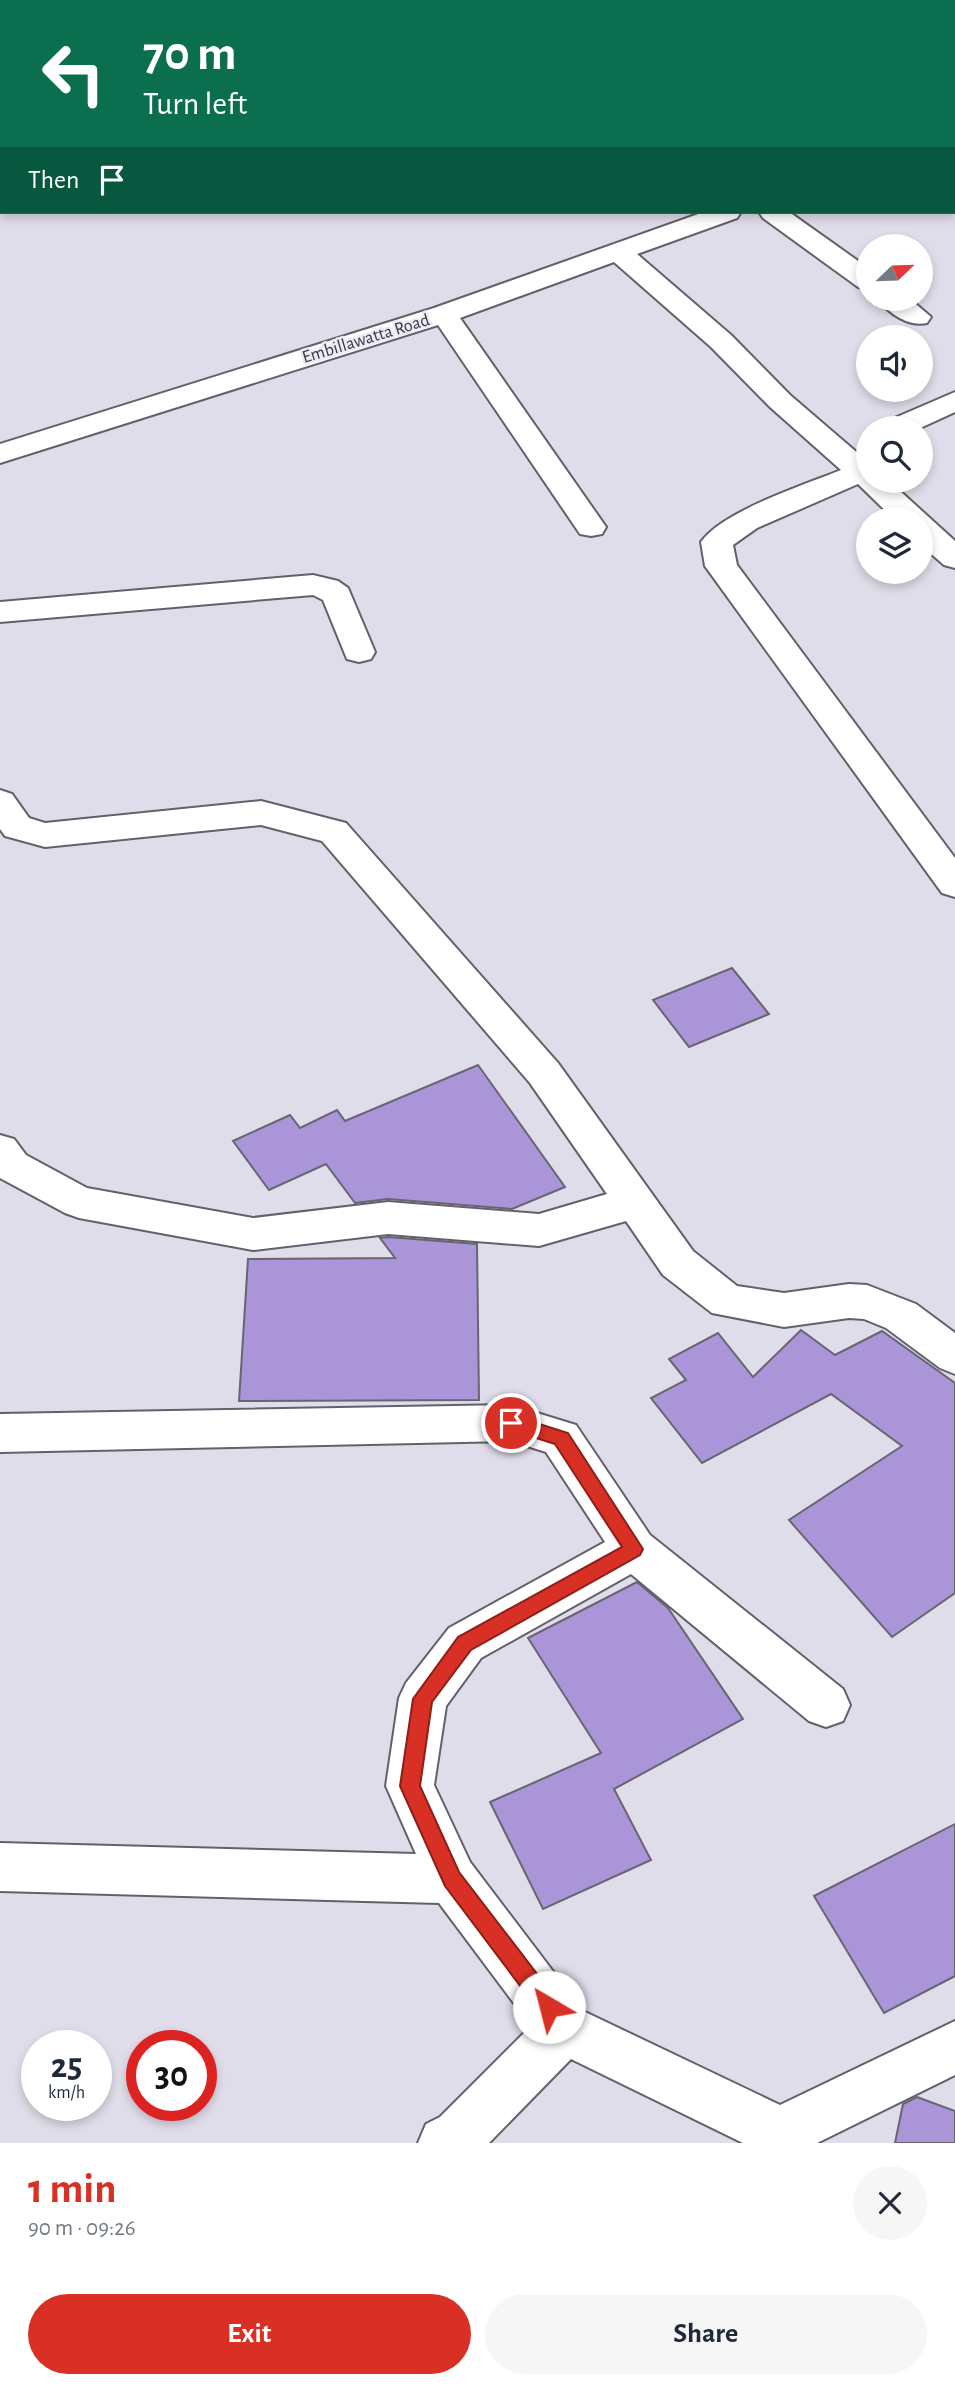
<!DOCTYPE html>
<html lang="en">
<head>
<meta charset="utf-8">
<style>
	body { margin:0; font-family:"Alegreya Sans",sans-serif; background:#f6f6f7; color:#1f2937; height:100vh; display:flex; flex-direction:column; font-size:26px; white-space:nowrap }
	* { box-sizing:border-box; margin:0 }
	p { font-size:23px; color:#747a83 }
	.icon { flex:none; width:38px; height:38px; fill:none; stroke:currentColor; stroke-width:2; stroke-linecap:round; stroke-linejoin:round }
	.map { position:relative; height:2143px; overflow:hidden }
	.panel { display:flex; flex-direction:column; background:#fff; flex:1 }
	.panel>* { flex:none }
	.hud { position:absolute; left:0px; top:0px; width:956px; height:214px; box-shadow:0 4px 10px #0003; background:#0b6e4f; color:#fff; overflow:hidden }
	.needle { width:46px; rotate:67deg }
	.tools { position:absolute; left:856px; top:234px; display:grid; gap:14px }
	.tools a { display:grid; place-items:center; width:77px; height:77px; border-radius:50%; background:#fff; box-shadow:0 4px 10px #0003; font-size:35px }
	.speed { position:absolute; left:21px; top:2030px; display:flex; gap:14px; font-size:35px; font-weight:700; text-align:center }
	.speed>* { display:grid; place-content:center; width:91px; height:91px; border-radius:50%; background:#fff; box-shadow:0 4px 10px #0003; line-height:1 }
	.speed small { font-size:18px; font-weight:400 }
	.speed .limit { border:10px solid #d22; background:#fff; color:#111 }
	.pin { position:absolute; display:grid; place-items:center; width:60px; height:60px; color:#fff; margin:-30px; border:4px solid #fff; border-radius:50%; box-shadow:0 2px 7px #0007 }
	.me { position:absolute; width:77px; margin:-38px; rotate:323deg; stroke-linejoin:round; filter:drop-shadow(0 0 5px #0008) }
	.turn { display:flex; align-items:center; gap:24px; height:147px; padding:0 28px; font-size:32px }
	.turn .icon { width:91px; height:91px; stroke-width:2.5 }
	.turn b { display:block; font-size:49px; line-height:60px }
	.then { display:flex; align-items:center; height:66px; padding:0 28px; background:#0003; gap:14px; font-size:26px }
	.round { display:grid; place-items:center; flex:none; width:74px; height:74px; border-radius:37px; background:#f6f6f7 }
	.summary { display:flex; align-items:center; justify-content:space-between; height:119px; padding:0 28px }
	h1 { font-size:42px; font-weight:700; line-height:52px; color:#d93025 }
	.primary-button { display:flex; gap:14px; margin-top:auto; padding:14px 28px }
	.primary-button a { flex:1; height:80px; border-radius:42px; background:#d93025; color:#fff; font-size:28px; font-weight:700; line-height:80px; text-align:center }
	.primary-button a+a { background:#f6f6f7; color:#1f2937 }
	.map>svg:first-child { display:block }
	.building { fill:#a995d8; stroke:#686571; stroke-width:2 }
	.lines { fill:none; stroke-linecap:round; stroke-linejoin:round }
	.street-casing { stroke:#63606c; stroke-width:4 }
	.street { fill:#fff; fill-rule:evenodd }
	.route { fill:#d93025; stroke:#8d1f18; stroke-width:2 }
	.labels { text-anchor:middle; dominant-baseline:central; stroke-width:5; stroke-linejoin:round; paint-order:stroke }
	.far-street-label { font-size:18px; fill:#37363b; stroke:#edeaf8 }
</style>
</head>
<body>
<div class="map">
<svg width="955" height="2143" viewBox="0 0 955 2143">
	<rect width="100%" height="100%" fill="#e0ddea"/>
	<g class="building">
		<path d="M 732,968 L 769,1014 L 689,1047 L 653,1000 Z"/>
		<path d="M 478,1065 L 565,1187 L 512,1209 L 388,1199 L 355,1203 L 326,1164 L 269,1190 L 233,1141 L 290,1115 L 300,1128 L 337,1110 L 345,1121 Z"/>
		<path d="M 388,1237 L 477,1244 L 479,1400 L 239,1401 L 248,1259 L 395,1258 L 380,1238 Z"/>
		<path d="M 801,1330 L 835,1355 L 882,1331 L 955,1383 L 955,1593 L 892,1637 L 789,1520 L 902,1446 L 831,1394 L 702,1463 L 651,1398 L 686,1380 L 669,1359 L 718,1333 L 753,1377 Z"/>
		<path d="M 637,1582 L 668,1608 L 743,1719 L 614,1789 L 651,1860 L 543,1909 L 490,1802 L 601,1753 L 528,1638 Z"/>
		<path d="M 955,1824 L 955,1976 L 884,2013 L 814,1896 Z"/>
		<path d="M 917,2097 L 955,2111 L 955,2143 L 895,2143 L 903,2104 Z"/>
	</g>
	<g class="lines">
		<defs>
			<g id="street">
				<path d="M 106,0 L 137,0 L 139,2 L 107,2 Z"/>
				<path d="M 581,0 L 609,0 L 579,2 Z"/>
				<path d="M 773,0 L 803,0 L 771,2 Z"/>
				<path d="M 924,0 L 948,0 L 949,2 L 925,2 Z"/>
				<path d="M 954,145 L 955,146 L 955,162 L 954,161 Z"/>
				<path d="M 704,212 L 741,212 L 737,218 L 637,254 L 731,335 L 790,395 L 868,462 L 868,481 L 889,481 L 955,541 L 955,568 L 944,565 L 920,544 L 920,520 L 895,520 L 858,484 L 757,528 L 733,545 L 737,565 L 955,858 L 955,897 L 942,893 L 705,566 L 701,542 C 723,511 804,485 841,470 L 770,407 L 711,347 L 614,262 L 460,318 L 606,527 L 602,534 L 591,536 L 580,534 L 438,325 L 0,463 L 0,444 L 434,308 Z"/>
				<path d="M 759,212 L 789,212 L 868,268 L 868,289 L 858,287 L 763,218 Z"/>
				<path d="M 878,299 L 910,299 L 931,317 L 927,323 C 909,327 889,314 878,299 Z"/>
				<path d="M 955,392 L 955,412 L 918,429 L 878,429 L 883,423 Z"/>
				<path d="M 313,575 L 338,581 L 348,588 L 375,652 L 371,659 L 359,662 L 347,659 L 323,600 L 313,595 L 0,622 L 0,602 Z"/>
				<path d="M 0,790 L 12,794 L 29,818 L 45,823 L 261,801 L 346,823 L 558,1063 L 693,1251 L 737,1286 L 784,1293 L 849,1284 L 867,1285 L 916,1304 L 955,1333 L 955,1374 L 940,1368 L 886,1328 L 864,1319 L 849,1318 L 784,1327 L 712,1313 L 663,1275 L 626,1221 L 539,1246 L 388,1234 L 253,1250 L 79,1218 L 65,1213 L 0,1178 L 0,1135 L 14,1139 L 26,1155 L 87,1188 L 253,1218 L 388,1202 L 539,1214 L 607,1194 L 530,1083 L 322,841 L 261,825 L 45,847 L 5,836 L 0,829 Z"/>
				<path d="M 511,1405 L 576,1425 L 650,1535 L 843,1689 L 850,1705 L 843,1721 L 826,1727 L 809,1721 L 631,1574 L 481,1658 L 446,1706 L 434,1785 L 470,1862 L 583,2011 L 780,2105 L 955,2021 L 955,2075 L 817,2143 L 743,2143 L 571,2059 L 489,2143 L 418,2143 L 426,2124 L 440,2117 L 531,2026 L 439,1903 L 0,1891 L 0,1843 L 416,1854 L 386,1786 L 399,1698 L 406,1683 L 449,1628 L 605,1542 L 546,1452 L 511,1441 L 0,1452 L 0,1414 Z"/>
			</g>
		</defs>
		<use href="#street" class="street-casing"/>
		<use href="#street" class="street"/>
	</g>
	<path class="route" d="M 511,1415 L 568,1433 L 643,1549 L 640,1555 L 471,1650 L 432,1702 L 420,1786 L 459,1872 L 557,2000 L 560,2007 L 557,2015 L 549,2018 L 542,2015 L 445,1886 L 400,1786 L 413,1699 L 458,1637 L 622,1547 L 555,1444 L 505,1428 L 502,1423 L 505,1418 Z"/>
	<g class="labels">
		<g class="far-street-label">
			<text transform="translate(366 339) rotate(-17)">Embillawatta Road</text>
		</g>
	</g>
</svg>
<div class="tools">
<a><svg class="needle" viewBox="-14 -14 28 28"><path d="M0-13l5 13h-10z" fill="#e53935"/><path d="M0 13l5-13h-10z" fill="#747a83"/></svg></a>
<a><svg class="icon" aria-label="sound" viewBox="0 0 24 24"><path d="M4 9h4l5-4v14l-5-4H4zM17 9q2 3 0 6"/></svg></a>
<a><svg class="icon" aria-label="search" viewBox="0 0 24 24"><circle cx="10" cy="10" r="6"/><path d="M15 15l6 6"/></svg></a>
<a><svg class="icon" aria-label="layers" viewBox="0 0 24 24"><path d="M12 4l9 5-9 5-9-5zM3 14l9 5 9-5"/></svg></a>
</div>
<div class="speed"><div>25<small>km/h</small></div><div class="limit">30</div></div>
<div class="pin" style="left:511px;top:1423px;background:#d93025"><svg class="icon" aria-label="arrive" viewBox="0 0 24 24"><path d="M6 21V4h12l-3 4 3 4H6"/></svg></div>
<svg class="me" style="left:549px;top:2007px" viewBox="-20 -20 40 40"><circle r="19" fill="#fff"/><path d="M0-13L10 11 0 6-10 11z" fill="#d93025"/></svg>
<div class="hud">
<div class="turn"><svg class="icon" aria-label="left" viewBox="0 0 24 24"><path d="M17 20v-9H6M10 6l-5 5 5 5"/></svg><div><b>70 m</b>Turn left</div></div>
<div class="then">Then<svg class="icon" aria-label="arrive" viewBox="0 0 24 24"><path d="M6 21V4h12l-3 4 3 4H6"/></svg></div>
</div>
</div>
<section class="panel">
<div class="summary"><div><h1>1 min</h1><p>90 m · 09:26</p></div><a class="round"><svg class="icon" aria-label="close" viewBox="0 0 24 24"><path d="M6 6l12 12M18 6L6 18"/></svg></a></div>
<div class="primary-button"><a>Exit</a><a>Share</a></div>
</section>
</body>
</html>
